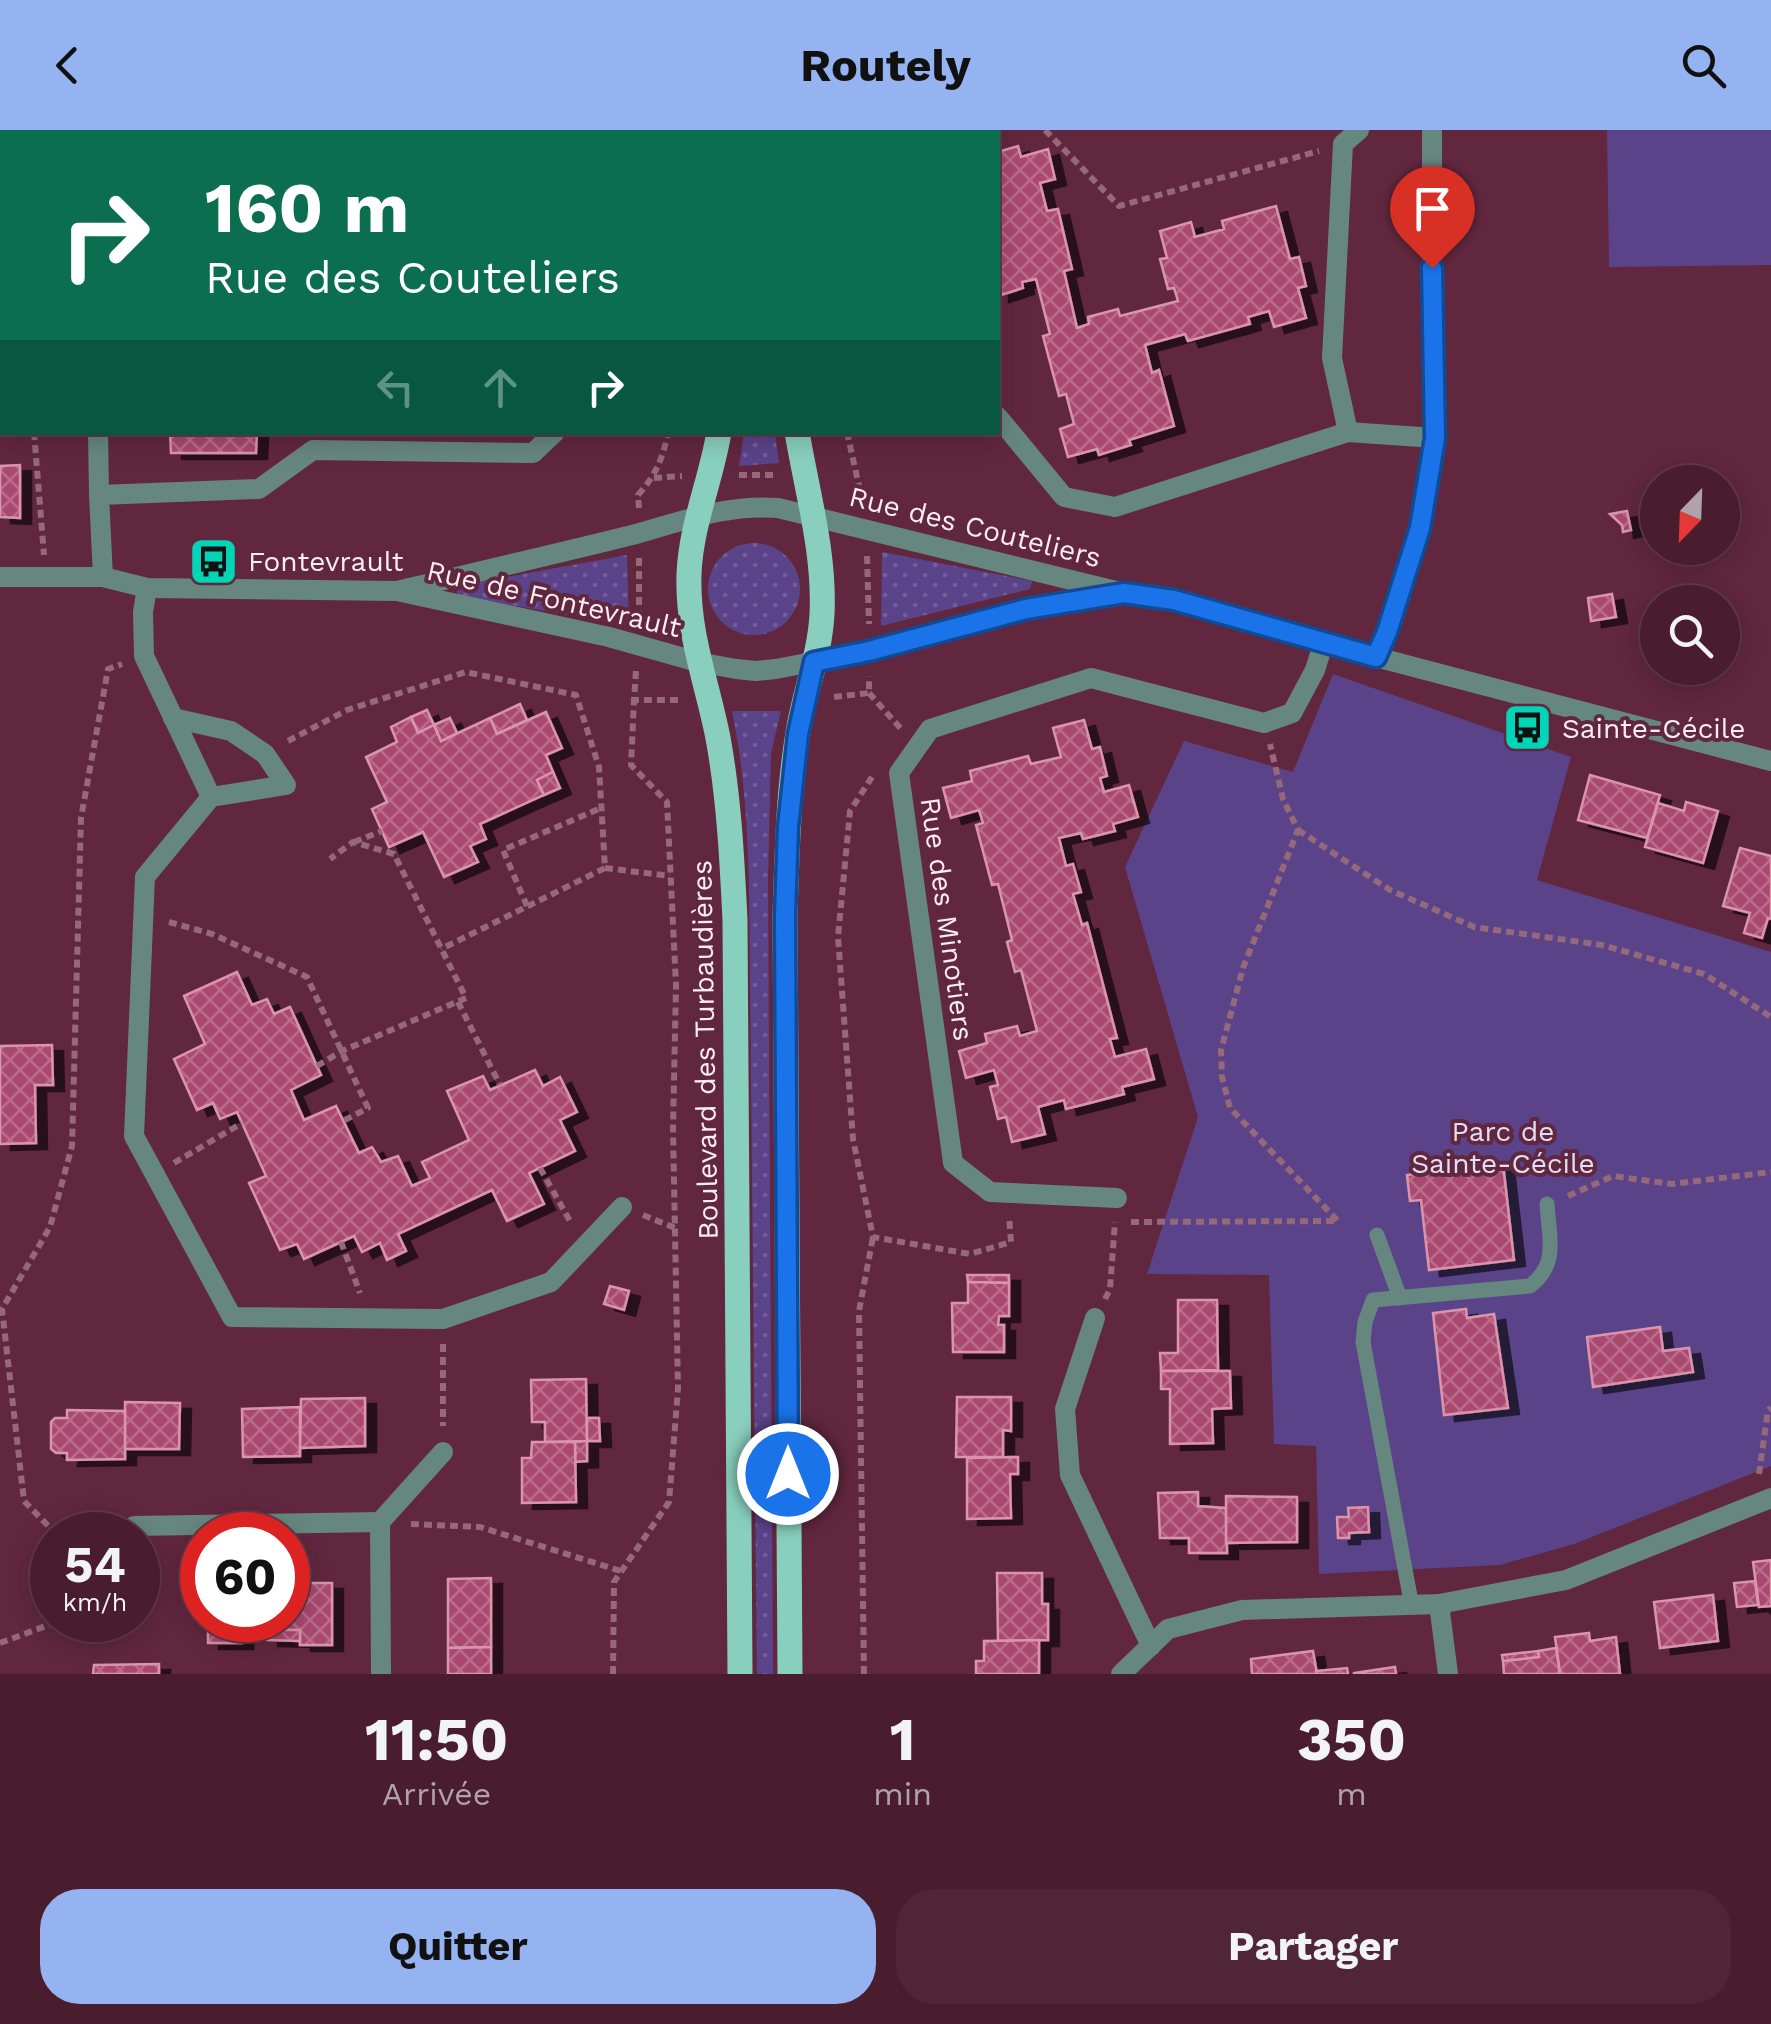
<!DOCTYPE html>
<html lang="fr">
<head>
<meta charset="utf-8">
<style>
	body { margin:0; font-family:"Work Sans",sans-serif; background:#502636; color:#f1f3f6; height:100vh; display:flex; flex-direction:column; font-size:38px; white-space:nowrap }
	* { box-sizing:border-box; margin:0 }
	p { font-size:32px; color:#b1a2aa }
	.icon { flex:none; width:55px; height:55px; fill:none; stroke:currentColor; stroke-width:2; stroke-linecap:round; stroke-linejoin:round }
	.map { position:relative; height:1544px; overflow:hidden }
	.details { display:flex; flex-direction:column; background:#491d2e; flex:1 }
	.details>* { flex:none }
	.hud { position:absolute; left:0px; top:0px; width:1000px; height:305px; box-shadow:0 5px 25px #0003,0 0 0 2px #613b4a; background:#0b6e4f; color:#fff; overflow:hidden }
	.needle { width:65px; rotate:203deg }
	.buttons { position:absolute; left:1640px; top:335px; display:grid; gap:20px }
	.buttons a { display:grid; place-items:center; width:100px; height:100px; border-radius:50%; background:#491d2e; box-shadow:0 5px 25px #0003,0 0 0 2px #613b4a; font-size:50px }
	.speed { position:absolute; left:30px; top:1382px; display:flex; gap:20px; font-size:50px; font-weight:700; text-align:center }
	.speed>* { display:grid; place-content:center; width:130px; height:130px; border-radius:50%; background:#491d2e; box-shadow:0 5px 25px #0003,0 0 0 2px #613b4a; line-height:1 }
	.speed small { font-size:25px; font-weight:400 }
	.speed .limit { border:15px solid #d22; background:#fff; color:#111 }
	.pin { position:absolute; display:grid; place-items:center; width:85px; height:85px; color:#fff; margin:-102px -42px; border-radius:50% 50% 50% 0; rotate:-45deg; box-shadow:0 0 10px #0007 }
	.pin .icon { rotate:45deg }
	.me { position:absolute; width:110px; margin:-55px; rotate:0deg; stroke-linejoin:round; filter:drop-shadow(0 0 8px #0008) }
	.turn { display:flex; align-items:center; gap:35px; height:210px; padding:0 40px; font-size:45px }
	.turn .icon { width:130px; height:130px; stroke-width:2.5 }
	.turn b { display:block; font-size:70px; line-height:85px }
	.lanes { display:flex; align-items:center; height:95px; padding:0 40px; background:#0003; justify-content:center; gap:50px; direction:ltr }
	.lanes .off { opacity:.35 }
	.eta { display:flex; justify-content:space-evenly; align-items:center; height:170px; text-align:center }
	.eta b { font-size:60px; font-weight:700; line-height:70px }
	.button { display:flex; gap:20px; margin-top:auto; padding:20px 40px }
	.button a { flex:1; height:115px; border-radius:40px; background:#95b2f1; color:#111; font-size:40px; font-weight:700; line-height:115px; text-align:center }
	.button a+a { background:#502636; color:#f1f3f6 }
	header { display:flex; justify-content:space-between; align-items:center; height:130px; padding:0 40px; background:#95b2f1; color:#111; font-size:45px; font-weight:700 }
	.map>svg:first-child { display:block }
	.grass { fill:url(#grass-dots) }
	.green { fill:#5b438a }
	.building { fill:url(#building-cross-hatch); stroke:#da95ac; stroke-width:2.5; filter:url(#shadow) }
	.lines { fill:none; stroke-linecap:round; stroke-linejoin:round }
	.path { stroke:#95697a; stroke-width:6; stroke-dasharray:8 5; stroke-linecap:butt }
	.lane { stroke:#66877f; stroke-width:15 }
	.street { stroke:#66877f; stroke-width:20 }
	.primary { stroke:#89cfbe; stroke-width:25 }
	.route-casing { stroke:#114b97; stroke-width:25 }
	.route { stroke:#1a73e8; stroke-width:18 }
	.labels { text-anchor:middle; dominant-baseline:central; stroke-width:8; stroke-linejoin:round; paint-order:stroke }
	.street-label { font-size:28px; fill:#fcedf1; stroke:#61273e }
	.poi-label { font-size:28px; fill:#fcedf1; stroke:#61273e; text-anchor:start }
	.park-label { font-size:28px; fill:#e3ddf5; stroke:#61273e }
</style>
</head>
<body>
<header><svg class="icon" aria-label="back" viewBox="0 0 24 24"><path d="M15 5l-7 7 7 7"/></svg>Routely<svg class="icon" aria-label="search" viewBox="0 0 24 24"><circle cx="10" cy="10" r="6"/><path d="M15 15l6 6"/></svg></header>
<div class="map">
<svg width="1771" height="1544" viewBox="0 0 1771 1544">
	<defs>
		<pattern id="grass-dots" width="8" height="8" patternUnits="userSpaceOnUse" patternTransform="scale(2.5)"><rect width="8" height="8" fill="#5b438a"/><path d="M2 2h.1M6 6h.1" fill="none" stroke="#735e9b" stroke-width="1.8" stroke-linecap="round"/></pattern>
		<pattern id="building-cross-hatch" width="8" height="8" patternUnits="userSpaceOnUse" patternTransform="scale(2.5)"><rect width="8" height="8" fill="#aa4970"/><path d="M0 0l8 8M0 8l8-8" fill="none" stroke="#bb6c8c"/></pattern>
		<filter id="shadow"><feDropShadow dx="11" dy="6" stdDeviation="0" flood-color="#0009"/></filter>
	</defs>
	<rect width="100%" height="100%" fill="#61273e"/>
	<g class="grass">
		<path d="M 744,303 L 775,303 L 779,333 L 739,336 Z"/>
		<circle cx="754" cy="459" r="46"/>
		<path d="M 882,422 L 1032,451 L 1030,459 L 881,496 Z"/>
		<path d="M 627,425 L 629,495 L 457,466 L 457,456 Z"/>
		<path d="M 732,581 L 781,581 L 771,623 L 768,751 L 773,1544 L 757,1544 L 749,751 C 747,694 744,638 732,581 Z"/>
	</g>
	<g class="green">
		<path d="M 1607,0 L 1771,0 L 1771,135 L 1609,137 Z"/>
		<path d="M 1333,544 L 1571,627 L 1537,750 L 1771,822 L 1771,1336 L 1574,1414 L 1500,1435 L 1319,1444 L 1316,1316 L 1274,1314 L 1269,1145 L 1147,1144 L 1198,987 L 1125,737 L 1184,611 L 1293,642 Z"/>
	</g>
	<g class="building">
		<rect x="68" y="0" width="153" height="2"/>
		<rect x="407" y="0" width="65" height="2"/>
		<path d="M 1018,16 L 1021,27 L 1048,19 L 1055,49 L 1040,53 L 1047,81 L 1058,79 L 1072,139 L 1064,141 L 1077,198 L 1089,194 L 1088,187 L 1118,179 L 1120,186 L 1178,171 L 1174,158 L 1168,159 L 1160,129 L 1167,128 L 1160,101 L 1191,92 L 1195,107 L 1224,99 L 1222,91 L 1276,76 L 1290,129 L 1299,127 L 1306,156 L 1298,158 L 1306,188 L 1274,197 L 1269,181 L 1248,187 L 1250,194 L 1188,211 L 1185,204 L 1145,215 L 1152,243 L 1159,240 L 1174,296 L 1129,310 L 1131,315 L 1099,325 L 1097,319 L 1068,327 L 1060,299 L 1074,294 L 1066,264 L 1059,266 L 1043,206 L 1050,204 L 1036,149 L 1022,152 L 1023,158 L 998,166 L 998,22 Z"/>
		<path d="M 170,302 L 257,302 L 256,323 L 171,323 Z"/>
		<path d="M 20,335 L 20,388 L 0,387 L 0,336 Z"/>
		<path d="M 1627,381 L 1631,400 L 1623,402 L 1622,395 L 1610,384 Z"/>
		<path d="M 1612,464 L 1616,487 L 1591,491 L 1588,468 Z"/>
		<path d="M 520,574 L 527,590 L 497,604 L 490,588 Z"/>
		<path d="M 427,580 L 434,595 L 418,603 L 411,587 Z"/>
		<path d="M 546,582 L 562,618 L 546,625 L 553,642 L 537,650 L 544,665 L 480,694 L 486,709 L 470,716 L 478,732 L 444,747 L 423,702 L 389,717 L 372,679 L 387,672 L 366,627 L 397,612 L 391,597 L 411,587 L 418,603 L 434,595 L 441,611 L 490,588 L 497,604 Z"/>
		<path d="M 450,588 L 457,603 L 441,611 L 434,595 Z"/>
		<path d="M 1084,590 L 1092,619 L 1100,617 L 1107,646 L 1100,648 L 1104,662 L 1129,655 L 1138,687 L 1113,694 L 1115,701 L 1083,709 L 1081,703 L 1059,708 L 1066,736 L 1073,734 L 1081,762 L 1073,764 L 1082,795 L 1087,793 L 1117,908 L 1110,909 L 1115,927 L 1146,919 L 1154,949 L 1122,957 L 1124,964 L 1086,974 L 1066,979 L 1064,970 L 1038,977 L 1045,1004 L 1012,1012 L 1006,987 L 998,989 L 990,957 L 998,955 L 994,940 L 966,948 L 959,921 L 987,913 L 985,904 L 1017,896 L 1020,906 L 1037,901 L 1021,840 L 1015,842 L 1007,812 L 1012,810 L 998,754 L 992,755 L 976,695 L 983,693 L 979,680 L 951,688 L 943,658 L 972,651 L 970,641 L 1028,626 L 1031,634 L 1061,627 L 1053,598 Z"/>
		<path d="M 553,642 L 560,658 L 544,665 L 537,650 Z"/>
		<path d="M 1590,645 L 1660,665 L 1647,708 L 1578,690 Z"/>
		<path d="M 1686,672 L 1718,681 L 1703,733 L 1645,717 L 1658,673 L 1684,681 Z"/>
		<path d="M 1740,718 L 1771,726 L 1771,789 L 1768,788 L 1762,808 L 1744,803 L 1750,783 L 1723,776 Z"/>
		<path d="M 237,842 L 252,875 L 267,869 L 274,884 L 290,877 L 321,945 L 291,960 L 304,990 L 336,976 L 359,1023 L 372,1017 L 381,1032 L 398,1026 L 412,1056 L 430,1048 L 422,1032 L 469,1010 L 447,961 L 483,946 L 490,960 L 535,940 L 543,956 L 560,947 L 577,982 L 560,990 L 575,1021 L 529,1043 L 544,1074 L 507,1091 L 492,1060 L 398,1104 L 406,1121 L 387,1130 L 380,1113 L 362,1122 L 354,1106 L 304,1129 L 297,1114 L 280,1120 L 249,1053 L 266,1046 L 237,982 L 220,989 L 213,973 L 197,980 L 174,929 L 205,914 L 184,866 Z"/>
		<path d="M 52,915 L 53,955 L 35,955 L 36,1013 L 0,1014 L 0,916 Z"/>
		<path d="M 1503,1034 L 1514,1130 L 1429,1140 L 1421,1070 L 1410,1071 L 1407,1045 Z"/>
		<path d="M 967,1145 L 1009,1145 L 1009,1153 L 968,1152 Z"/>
		<path d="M 968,1152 L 1009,1153 L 1009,1186 L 999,1186 L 998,1195 L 1004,1195 L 1004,1222 L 953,1222 L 952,1173 L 968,1173 Z"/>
		<path d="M 610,1156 L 629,1161 L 624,1180 L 604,1174 Z"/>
		<path d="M 1178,1170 L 1217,1170 L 1218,1240 L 1161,1241 L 1160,1223 L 1178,1223 Z"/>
		<path d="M 1466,1179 L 1467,1188 L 1494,1184 L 1508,1278 L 1444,1285 L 1433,1183 Z"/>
		<path d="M 1660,1197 L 1663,1221 L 1689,1218 L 1693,1242 L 1593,1257 L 1587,1207 Z"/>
		<path d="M 1161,1241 L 1230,1241 L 1231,1278 L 1212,1279 L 1213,1313 L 1170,1314 L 1170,1259 L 1161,1259 Z"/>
		<path d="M 586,1249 L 587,1311 L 545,1312 L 545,1292 L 532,1292 L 531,1250 Z"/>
		<path d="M 957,1267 L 1011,1267 L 1011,1301 L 1003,1300 L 1003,1327 L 956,1327 Z"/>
		<path d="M 365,1268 L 365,1316 L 300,1318 L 301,1269 Z"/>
		<path d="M 125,1272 L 180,1273 L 179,1319 L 125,1319 Z"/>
		<path d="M 300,1277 L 300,1326 L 243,1327 L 242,1279 Z"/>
		<path d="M 67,1280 L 125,1281 L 125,1329 L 67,1330 L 67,1323 L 56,1323 L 51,1319 L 51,1292 L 55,1288 L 67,1288 Z"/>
		<path d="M 587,1288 L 599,1288 L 600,1311 L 587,1311 Z"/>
		<path d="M 587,1311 L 587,1331 L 575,1332 L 575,1312 Z"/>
		<path d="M 532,1312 L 575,1312 L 576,1372 L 522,1373 L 522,1328 L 531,1328 Z"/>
		<path d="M 1018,1327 L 1018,1344 L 1010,1344 L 1011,1388 L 967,1389 L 967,1328 Z"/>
		<path d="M 1198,1362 L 1198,1376 L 1226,1378 L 1227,1423 L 1189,1423 L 1189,1408 L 1160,1408 L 1158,1363 Z"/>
		<path d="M 1226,1366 L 1297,1367 L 1297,1412 L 1226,1413 Z"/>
		<path d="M 1368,1377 L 1369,1402 L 1349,1403 L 1349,1408 L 1338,1408 L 1337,1387 L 1349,1387 L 1348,1378 Z"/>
		<path d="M 1771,1430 L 1771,1476 L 1759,1477 L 1753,1432 Z"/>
		<path d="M 997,1443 L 1042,1443 L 1042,1474 L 1048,1474 L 1048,1510 L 998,1511 Z"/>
		<path d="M 491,1448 L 491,1517 L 448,1518 L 448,1449 Z"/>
		<path d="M 1755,1451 L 1758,1475 L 1737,1477 L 1734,1453 Z"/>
		<path d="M 288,1453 L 332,1453 L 332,1515 L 300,1515 L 300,1500 L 267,1500 L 267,1490 L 288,1490 Z"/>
		<path d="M 1713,1465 L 1718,1511 L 1660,1518 L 1654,1472 Z"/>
		<rect x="208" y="1490" width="34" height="23"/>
		<path d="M 267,1500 L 300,1500 L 300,1511 L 267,1510 Z"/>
		<path d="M 1589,1503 L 1590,1511 L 1616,1507 L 1620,1544 L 1560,1544 L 1555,1507 Z"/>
		<path d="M 1039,1510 L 1039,1544 L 976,1544 L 976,1531 L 984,1531 L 984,1511 Z"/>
		<path d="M 491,1517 L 491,1544 L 448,1544 L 448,1518 Z"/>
		<path d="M 1556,1518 L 1560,1544 L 1504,1544 L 1503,1531 L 1539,1527 L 1538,1521 Z"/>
		<path d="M 1313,1521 L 1317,1544 L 1252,1544 L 1251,1529 Z"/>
		<path d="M 1538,1521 L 1539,1527 L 1503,1531 L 1502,1525 Z"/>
		<path d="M 159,1534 L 159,1544 L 93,1544 L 94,1535 Z"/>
		<path d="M 1395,1537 L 1396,1544 L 1354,1544 L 1354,1543 Z"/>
		<path d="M 1347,1538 L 1348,1544 L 1317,1544 L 1316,1541 Z"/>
	</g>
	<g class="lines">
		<g class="path">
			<path d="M 672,0 L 672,2"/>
			<path d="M 1045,0 L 1119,76 L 1319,21"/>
			<path d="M 47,2 L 47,0"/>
			<path d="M 840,2 L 841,0"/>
			<path d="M 906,2 L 907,0"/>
			<path d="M 34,302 L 44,425"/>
			<path d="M 847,302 L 863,374"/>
			<path d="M 739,345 L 777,345"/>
			<path d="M 654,348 L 682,346"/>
			<path d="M 639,378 L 638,365 C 656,345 663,328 668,302"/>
			<path d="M 867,426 L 869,494"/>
			<path d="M 639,488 L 639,426"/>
			<path d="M 636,541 L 634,570 L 682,570"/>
			<path d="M 869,563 L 902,600"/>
			<path d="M 834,567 L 869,563 L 869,546"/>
			<path d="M 288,611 L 347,580 L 466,542 L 576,565 L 599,637 L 605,738 L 441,819"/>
			<path d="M 872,647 L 850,681 L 838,807 L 853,1009 L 873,1107 L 970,1124 L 1011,1112 L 1009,1086"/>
			<path d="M 1298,700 L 1390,760 L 1474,797 L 1602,815 L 1704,844 L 1771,887"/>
			<path d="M 354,712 L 382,701"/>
			<path d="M 605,738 L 670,746"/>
			<path d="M 527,776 L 503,720 L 601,678"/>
			<path d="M 169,792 L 212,804 L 307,847 L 368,978 L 343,991"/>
			<path d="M 458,872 L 500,955"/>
			<path d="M 317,936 L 342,921 L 466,868 L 394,724 L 353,712 L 330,729"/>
			<path d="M 174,1033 L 242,993"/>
			<path d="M 540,1038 L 571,1093"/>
			<path d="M 1568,1066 L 1613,1046 L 1672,1054 L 1771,1042"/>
			<path d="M 643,1085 L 675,1098"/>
			<path d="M 1131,1092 L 1338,1091 L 1230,978 L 1222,947 L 1221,920 L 1243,838 L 1298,700 L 1283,669 L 1270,614"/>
			<path d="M 341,1112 L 360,1163"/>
			<path d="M 1105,1169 L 1110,1159 L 1115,1092"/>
			<path d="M 443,1214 L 443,1296"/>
			<path d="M 1759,1344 L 1768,1280 L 1771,1278"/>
			<path d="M 411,1394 L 480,1397 L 621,1441"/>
			<path d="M 57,1405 L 24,1371 L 2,1179 L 50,1097 L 72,1016 L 81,688 L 108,539 L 122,534"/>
			<path d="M 0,1513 L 62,1490"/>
			<path d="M 613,1544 L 614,1452 L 669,1372 L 678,1259 L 673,998 L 676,855 L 667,672 L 631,635 L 634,570"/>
			<path d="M 864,1544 L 859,1181 L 873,1107"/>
		</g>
		<g class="lane">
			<path d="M 1377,1105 L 1400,1168"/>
			<path d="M 1412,1477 L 1363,1212 L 1365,1192 L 1373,1170 L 1530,1156 C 1559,1134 1549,1108 1547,1074"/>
		</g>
		<g class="street">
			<path d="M 526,0 L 526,2"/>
			<path d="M 998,287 L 1064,367 L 1115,377 L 1348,302 L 1435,308"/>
			<path d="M 98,302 L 99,365"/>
			<path d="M 1348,302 L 1332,228 L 1343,14 L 1359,0"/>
			<path d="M 0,447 L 103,447 L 147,458 L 397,461 L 609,507 L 698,532 L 736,539 L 756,541 L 776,539 L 869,521 L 1026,479 L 1112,465"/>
			<path d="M 103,447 L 99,365 L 259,359 L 313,320 L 533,323 L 555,302"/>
			<path d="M 147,458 L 143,482 L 144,526 L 211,667"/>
			<path d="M 397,461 C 477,442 556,424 636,404 C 683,391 727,374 778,378 L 1124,463 C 1209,476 1293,501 1376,527 L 1771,631"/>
			<path d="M 1376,527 L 1387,502 L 1419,398 L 1435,308 L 1432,222 L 1432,0"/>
			<path d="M 173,588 L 231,601 L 265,624 L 286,655 L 211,667 L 145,747 L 134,1006 L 232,1187 L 443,1189 L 551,1152 L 622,1077"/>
			<path d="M 1117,1068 L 990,1062 L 953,1033 L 899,643 L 930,599 L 1091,548 L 1264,593 L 1292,583 L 1315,540 L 1324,511"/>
			<path d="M 1095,1188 L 1065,1279 L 1070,1345 L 1151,1516"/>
			<path d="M 380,1392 L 443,1322"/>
			<path d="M 124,1405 L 134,1396 L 380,1392 L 381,1544"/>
			<path d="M 1439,1474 L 1448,1544"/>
			<path d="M 1121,1544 L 1168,1499 L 1242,1480 L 1439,1474 L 1566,1450 L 1771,1368"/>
		</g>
		<g class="primary">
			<path d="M 730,0 L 730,2"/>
			<path d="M 780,0 L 780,2"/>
			<path d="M 719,302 C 711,351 691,394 689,444 C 687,503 707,552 718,608 C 729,668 732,729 735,790 L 740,1544"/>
			<path d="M 790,1544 L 785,786 C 787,725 788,664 798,603 C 804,563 820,525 822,484 C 825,423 807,362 797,302"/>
		</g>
	</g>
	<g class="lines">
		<defs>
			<path id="route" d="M 788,1344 L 785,786 L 788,697 L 798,604 L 814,532 L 869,521 L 1026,479 L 1124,463 L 1174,470 L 1376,527 L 1387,502 L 1420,398 L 1435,308 L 1432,138"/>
		</defs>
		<use href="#route" class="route-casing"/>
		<use href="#route" class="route"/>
	</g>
	<defs>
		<symbol id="bus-square" viewBox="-11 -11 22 22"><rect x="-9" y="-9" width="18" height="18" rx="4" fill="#02d5b6" stroke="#61273e"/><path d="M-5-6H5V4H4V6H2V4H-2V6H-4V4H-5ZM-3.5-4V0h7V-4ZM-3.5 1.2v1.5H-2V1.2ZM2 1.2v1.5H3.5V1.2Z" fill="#111"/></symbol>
	</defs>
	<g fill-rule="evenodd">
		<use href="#bus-square" x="186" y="404" width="55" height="55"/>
		<use href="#bus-square" x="1500" y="570" width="55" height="55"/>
	</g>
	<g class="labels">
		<g class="street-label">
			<text transform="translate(975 397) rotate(14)">Rue des Couteliers</text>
			<text transform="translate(554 469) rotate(13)">Rue de Fontevrault</text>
			<text transform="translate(947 789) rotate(82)">Rue des Minotiers</text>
			<text transform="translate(705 920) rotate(-91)">Boulevard des Turbaudières</text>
		</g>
		<g class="poi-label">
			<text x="248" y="431">Fontevrault</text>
			<text x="1562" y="598">Sainte-Cécile</text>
		</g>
		<g class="park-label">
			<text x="1503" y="1001">Parc de<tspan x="1503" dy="32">Sainte-Cécile</tspan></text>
		</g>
	</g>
</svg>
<div class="buttons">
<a><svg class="needle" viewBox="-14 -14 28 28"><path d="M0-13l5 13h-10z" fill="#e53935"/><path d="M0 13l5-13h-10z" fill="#b1a2aa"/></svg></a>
<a><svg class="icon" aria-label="search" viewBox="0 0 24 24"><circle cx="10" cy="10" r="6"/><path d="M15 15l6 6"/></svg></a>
</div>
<div class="speed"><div>54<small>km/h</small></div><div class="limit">60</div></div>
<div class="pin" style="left:1432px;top:138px;background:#d93025"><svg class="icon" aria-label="arrive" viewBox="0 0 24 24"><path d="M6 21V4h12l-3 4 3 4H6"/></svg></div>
<svg class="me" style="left:788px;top:1344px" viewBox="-20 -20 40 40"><circle r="17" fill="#1a73e8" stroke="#fff" stroke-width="3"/><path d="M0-11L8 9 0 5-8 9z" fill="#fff"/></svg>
<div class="hud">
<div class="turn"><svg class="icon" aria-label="right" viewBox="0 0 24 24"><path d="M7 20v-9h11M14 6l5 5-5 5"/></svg><div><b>160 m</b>Rue des Couteliers</div></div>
<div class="lanes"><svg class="icon off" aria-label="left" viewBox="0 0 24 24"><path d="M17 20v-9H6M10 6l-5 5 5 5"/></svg><svg class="icon off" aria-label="ahead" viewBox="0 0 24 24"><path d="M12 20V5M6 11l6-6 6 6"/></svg><svg class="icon" aria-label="right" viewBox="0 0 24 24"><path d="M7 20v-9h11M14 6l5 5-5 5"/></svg></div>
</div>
</div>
<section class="details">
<div class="eta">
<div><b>11:50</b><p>Arrivée</p></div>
<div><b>1</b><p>min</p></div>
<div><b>350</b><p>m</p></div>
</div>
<div class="button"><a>Quitter</a><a>Partager</a></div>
</section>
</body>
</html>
